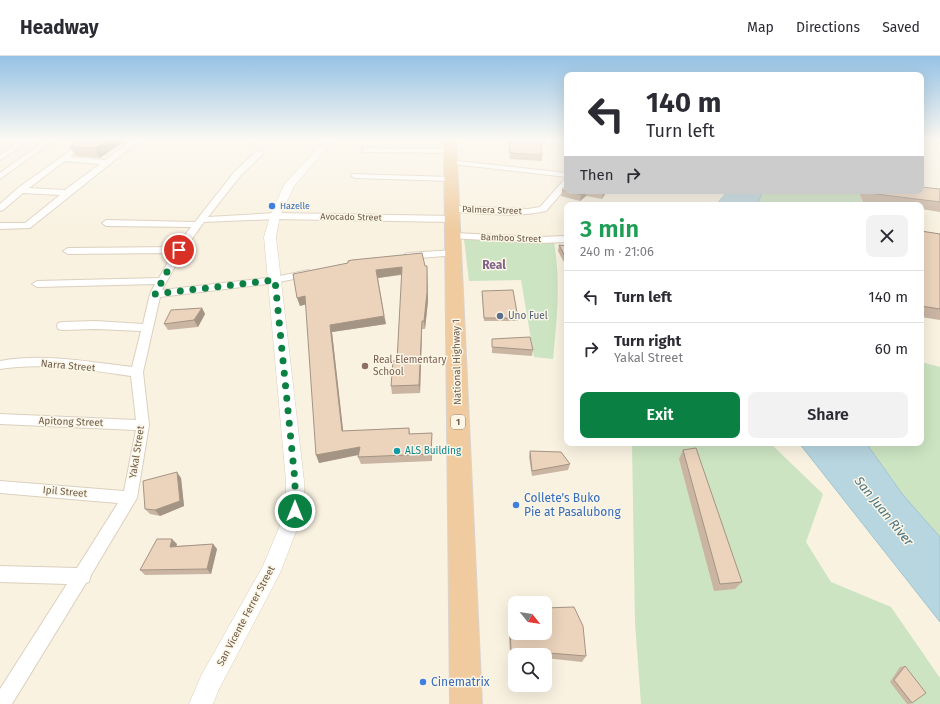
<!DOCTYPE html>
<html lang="en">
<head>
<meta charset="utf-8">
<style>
	body { margin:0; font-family:"Fira Sans",sans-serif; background:#f2f2f3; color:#2b2b33; height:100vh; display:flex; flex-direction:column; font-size:15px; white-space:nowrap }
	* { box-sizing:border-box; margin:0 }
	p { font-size:13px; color:#7c7c81 }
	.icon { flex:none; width:22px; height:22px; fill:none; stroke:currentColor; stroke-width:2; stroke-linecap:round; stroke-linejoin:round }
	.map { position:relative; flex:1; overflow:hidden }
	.details { position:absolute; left:564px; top:146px; width:360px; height:244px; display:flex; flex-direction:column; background:#fff; border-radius:8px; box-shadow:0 4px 16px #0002 }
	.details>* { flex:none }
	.banner { position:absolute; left:564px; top:16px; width:360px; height:122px; border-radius:8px; box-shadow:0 4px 16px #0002; background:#fff; color:#2b2b33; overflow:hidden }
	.needle { width:26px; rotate:120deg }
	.buttons { position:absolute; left:508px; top:540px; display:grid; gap:8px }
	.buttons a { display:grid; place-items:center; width:44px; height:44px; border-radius:8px; background:#fff; box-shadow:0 4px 16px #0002; font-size:20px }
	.pin { position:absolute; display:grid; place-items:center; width:34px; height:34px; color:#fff; margin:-17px; border:2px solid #fff; border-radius:50%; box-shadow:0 1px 4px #0007 }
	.me { position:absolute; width:44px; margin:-22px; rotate:0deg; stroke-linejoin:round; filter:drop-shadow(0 0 3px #0008) }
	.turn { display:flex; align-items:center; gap:14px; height:84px; padding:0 16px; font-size:18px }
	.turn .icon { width:52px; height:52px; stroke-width:2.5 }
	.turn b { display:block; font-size:28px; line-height:34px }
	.then { display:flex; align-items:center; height:38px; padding:0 16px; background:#0003; gap:8px; font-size:15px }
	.round { display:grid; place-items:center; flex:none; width:42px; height:42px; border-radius:8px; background:#f2f2f3 }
	.headline { display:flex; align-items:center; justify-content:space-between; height:68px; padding:0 16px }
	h1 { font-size:24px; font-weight:600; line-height:30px; color:#1e9e55 }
	.cta { display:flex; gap:8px; margin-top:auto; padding:8px 16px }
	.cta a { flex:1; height:46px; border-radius:8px; background:#0b8043; color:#fff; font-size:16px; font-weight:600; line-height:46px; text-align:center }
	.cta a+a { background:#f2f2f3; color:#2b2b33 }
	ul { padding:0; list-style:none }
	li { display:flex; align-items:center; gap:12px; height:52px; padding:0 16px; border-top:1px solid #e1e1e2 }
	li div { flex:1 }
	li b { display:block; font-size:15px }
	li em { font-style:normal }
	header { display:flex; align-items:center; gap:24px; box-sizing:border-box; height:56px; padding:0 20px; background:#fff; border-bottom:1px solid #e1e1e2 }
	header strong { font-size:19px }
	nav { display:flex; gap:22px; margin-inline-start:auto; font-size:14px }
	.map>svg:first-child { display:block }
	.green { fill:#cce4c2 }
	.water { fill:#b8d6e0; stroke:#a0c4d0 }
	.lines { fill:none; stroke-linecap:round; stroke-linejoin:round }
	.minor-casing { stroke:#dccfbe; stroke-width:2 }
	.tertiary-casing { stroke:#dccfbe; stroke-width:1 }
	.trunk-casing { stroke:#d9d4d0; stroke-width:2 }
	.minor { fill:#fff; fill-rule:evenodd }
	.tertiary { fill:#fff; fill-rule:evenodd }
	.trunk { fill:#efcb9f; fill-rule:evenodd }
	.wall { fill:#cab5a2 }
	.shaded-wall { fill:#a49484 }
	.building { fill:#ebd3bc; stroke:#a49484 }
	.route { stroke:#0b8043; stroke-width:7; stroke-dasharray:0 12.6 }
	.shop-dot { fill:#3f7fe0; stroke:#fcf6e6; stroke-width:1.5 }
	.service-dot { fill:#5c6f8a; stroke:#fcf6e6; stroke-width:1.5 }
	.education-dot { fill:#8d6e63; stroke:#fcf6e6; stroke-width:1.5 }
	.culture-dot { fill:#0f9aa8; stroke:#fcf6e6; stroke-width:1.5 }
	.labels { text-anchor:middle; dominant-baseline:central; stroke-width:3; stroke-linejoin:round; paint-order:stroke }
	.far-shop-label { font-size:9px; fill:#366cbe; stroke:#fcf6e6; text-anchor:start }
	.far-street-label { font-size:9px; fill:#6d5b4b; stroke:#fcf6e6 }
	.shield { fill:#fcf6e6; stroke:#988a7a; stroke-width:1 }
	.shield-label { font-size:9px; font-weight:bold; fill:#6d5b4b }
	.service-label { font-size:10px; fill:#4e5e75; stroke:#fcf6e6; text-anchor:start }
	.education-label { font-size:10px; fill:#785e54; stroke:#fcf6e6; text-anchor:start }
	.street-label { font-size:10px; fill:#6d5b4b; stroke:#fcf6e6 }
	.culture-label { font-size:10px; fill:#0d838f; stroke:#fcf6e6; text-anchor:start }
	.quarter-label { font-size:12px; font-weight:bold; fill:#80638a; stroke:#fcf6e6 }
	.near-shop-label { font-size:12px; fill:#366cbe; stroke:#fcf6e6; text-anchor:start }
	.near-water-label { font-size:13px; font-style:italic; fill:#4b7585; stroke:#fcf6e6 }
</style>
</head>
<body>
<header>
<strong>Headway</strong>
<nav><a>Map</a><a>Directions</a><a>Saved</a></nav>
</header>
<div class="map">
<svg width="940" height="648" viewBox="0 0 940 648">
	<rect width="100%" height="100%" fill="#f9f2e1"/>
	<g class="green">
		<path d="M 763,135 L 858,135 L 864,149 L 757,149 Z"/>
		<path d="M 464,183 L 554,186 C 561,228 557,261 553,303 L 534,301 L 521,224 L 469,225 Z"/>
		<path d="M 921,306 L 940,311 L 940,481 L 903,439 L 866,387 L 921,387 Z"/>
		<path d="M 632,387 L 770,387 L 823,438 L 806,486 L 831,526 L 891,551 L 940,622 L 940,648 L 641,648 L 635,567 Z"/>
	</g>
	<g class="water">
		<path d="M 728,135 L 763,135 L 757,149 L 716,149 Z"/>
		<path d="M 799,387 L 866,387 L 903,439 L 940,481 L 940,566 Z"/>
	</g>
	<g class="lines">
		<defs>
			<g id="minor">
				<path d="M 0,84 L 7,84 L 0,87 Z"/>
				<path d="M 23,84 L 31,84 L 0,104 L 0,99 Z"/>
				<path d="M 46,84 L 54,84 L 0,123 L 0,117 Z"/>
				<path d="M 85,84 L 93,84 L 70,101 L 105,104 L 132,84 L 140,84 L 30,172 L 0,173 L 0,167 L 25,167 L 60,139 L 23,137 L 3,154 L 0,155 L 0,148 L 18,132 ZM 65,105 L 100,108 L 65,134 L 29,132 Z"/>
				<path d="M 514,84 L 567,84 L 567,88 L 518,86 Z"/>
				<path d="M 363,92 L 451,93 L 455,95 L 451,97 L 366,96 L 363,96 Z"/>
				<path d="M 257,95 L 260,95 L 264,97 L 241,119 L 208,161 L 275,157 L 453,160 L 457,163 L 453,166 L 275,163 L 204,166 L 184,194 L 162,234 L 275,221 L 309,214 L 314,217 L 312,219 L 275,227 L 160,241 L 143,316 L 149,369 L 137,442 L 91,519 L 89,526 L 86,527 L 12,648 L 0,648 L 0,633 L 67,528 L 0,526 L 0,510 L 77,512 L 118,447 L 0,437 L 0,425 L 124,435 L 136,374 L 0,368 L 0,358 L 136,364 L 131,320 C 88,314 44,306 0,313 L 0,305 C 44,297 88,306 132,311 L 141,275 L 96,273 L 62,274 L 58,273 L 57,270 L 58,267 L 62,266 L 96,265 L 143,268 L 150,238 L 155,228 L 37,231 L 32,228 L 37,225 L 159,222 L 173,197 L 68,198 L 63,195 L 68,192 L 176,191 L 191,171 L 106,170 L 102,167 L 106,164 L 195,166 L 235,115 Z"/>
				<path d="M 449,104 L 567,117 L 567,121 L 452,108 L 449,108 Z"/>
				<path d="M 352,118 L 452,121 L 456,123 L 452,125 L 355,122 L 351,120 Z"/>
				<path d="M 564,124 L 567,124 L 567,131 L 546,155 C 516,162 483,157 453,156 L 449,153 L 453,150 L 528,153 L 540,151 Z"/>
				<path d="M 454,177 L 538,181 L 567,180 L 567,186 L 538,187 L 451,182 L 449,180 L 451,178 Z"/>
				<path d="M 454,194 L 457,195 L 459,197 L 457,199 L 407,203 L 402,200 L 407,197 Z"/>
			</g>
			<path id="tertiary" d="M 325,84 L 333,84 L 294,130 L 280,160 L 276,181 L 304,425 L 304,455 L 280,517 L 219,633 L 213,648 L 189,648 L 202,618 L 263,510 L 286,455 L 286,425 L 264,181 L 270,160 L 284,129 Z"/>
			<path id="trunk" d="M 444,84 L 456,84 L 482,648 L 450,648 Z"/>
		</defs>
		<use href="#minor" class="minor-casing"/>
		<use href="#tertiary" class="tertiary-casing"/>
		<use href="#trunk" class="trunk-casing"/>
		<use href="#minor" class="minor"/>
		<use href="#tertiary" class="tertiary"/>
		<use href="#trunk" class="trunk"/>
	</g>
	<g class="wall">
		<path d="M 81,84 L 126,84 L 100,102 L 76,100 L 70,91 Z"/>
		<path d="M 508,84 L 540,84 L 542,99 L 542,105 L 510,103 Z"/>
		<path d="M 940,133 L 940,156 L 921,153 L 921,149 L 888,149 L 863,146 L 858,135 L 921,135 Z"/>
		<path d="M 562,134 L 567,135 L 607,135 L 602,143 L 586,140 L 580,145 L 561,140 Z"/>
		<path d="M 921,175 L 940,178 L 940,264 L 921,261 Z"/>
		<path d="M 559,189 L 567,190 L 567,208 L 565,208 L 558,195 Z"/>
		<path d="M 427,210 L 428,245 L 425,273 L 422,273 L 420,337 L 392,338 L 391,330 L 397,305 L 402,219 L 378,222 L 386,268 L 332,276 L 343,375 L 409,372 L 410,378 L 432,377 L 432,405 L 361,408 L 358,401 L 359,399 L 319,407 L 306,248 L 300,250 L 293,218 Z"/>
		<path d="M 482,238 L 518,262 L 518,265 L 484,265 Z"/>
		<path d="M 202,252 L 205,258 L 198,271 L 168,274 L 164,268 Z"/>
		<path d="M 492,283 L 533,294 L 532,300 L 492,297 Z"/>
		<path d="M 683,394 L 742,526 L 735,533 L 714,535 L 679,403 Z"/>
		<path d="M 530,395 L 570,408 L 568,414 L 532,420 L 529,401 Z"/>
		<path d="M 181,422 L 184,450 L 160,460 L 150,458 L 145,453 Z"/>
		<path d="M 177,488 L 176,490 L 213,488 L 217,493 L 211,518 L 145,519 L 140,514 Z"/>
		<path d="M 509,554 L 586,600 L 582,606 L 545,602 L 545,599 L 510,599 L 508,560 Z"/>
		<path d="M 905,610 L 912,647 L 910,648 L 907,648 L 890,626 L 900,611 Z"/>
	</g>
	<g class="shaded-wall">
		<path d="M 108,84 L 126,84 L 100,102 L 95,92 Z"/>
		<path d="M 586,135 L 587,135 L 586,140 L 580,145 L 581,139 Z"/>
		<path d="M 604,135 L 607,135 L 602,143 L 603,137 Z"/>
		<path d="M 427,210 L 428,245 L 425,273 L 424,265 Z"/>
		<path d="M 402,211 L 403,218 L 378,222 L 376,214 Z"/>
		<path d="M 305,240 L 307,248 L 300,250 L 297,242 Z"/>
		<path d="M 202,252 L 205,258 L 198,271 L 194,264 Z"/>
		<path d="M 384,260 L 386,268 L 332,276 L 344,382 L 342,375 L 330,269 Z"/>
		<path d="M 422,265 L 422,273 L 420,337 L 419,329 Z"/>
		<path d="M 432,377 L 432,405 L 431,398 Z"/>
		<path d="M 360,391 L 362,398 L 319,407 L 316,399 Z"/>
		<path d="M 177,416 L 181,422 L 184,450 L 160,460 L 155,454 Z"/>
		<path d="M 172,483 L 177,488 L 175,496 L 170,491 Z"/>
		<path d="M 213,488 L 217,493 L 211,518 L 207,513 Z"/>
	</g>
	<g class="building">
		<path d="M 81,84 L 108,84 L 95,92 L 70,91 Z"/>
		<path d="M 509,84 L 540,84 L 542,99 L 510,97 Z"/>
		<path d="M 567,128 L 567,135 L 586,135 L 581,139 L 562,134 Z"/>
		<path d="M 921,131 L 940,133 L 940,146 L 868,137 L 867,135 L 921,135 Z"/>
		<path d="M 592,135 L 604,135 L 603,137 Z"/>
		<path d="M 921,175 L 940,178 L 940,253 L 921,250 Z"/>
		<path d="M 559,189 L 567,190 L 567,202 L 566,202 Z"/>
		<path d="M 422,197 L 425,210 L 427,210 L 427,237 L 424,265 L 422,265 L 419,329 L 391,330 L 393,305 L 397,305 L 402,211 L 376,214 L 384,260 L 330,269 L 342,375 L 409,372 L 409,378 L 432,377 L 431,398 L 358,401 L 360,391 L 316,399 L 305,240 L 297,242 L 293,218 L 348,207 L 348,205 L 352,204 Z"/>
		<path d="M 513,234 L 518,262 L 484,262 L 482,235 Z"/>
		<path d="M 202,252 L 194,264 L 164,268 L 171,254 Z"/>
		<path d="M 530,281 L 533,294 L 492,291 L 492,283 Z"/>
		<path d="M 696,392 L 742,526 L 720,528 L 683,394 Z"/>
		<path d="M 530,395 L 561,396 L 570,408 L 532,415 Z"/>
		<path d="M 177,416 L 180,445 L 155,454 L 145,453 L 143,425 Z"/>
		<path d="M 157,483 L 172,483 L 170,491 L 213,488 L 207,513 L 140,514 Z"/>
		<path d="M 574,551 L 583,570 L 586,600 L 511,594 L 509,554 L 515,554 L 515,577 L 545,577 L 545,552 Z"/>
		<path d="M 905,610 L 926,637 L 912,647 L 894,624 Z"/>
	</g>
	<linearGradient id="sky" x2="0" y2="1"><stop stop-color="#95c2e5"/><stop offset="0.48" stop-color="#fcf9f2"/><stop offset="1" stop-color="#fcf9f2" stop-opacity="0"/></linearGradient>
	<rect width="940" height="174" fill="url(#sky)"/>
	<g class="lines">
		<path class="route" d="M 179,194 L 155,238 L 275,224 L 295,425 L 295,455"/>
	</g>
	<g class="shop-dot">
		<circle cx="272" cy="150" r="4"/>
		<circle cx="516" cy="449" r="4"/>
		<circle cx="423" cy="626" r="4"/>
	</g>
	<circle class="service-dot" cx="500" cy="260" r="4"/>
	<circle class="education-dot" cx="365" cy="310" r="4"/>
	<circle class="culture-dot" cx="397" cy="395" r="4"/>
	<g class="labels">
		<g class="far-shop-label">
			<text x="280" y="150">Hazelle</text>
		</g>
		<g class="far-street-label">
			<text transform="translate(492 154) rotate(2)">Palmera Street</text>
			<text transform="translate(351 161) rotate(1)">Avocado Street</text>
			<text transform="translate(511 182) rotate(2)">Bamboo Street</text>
		</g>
		<rect class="shield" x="451" y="359" width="14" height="14" rx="3"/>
		<g class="shield-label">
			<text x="458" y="366">1</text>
		</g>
		<g class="service-label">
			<text x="508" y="260">Uno Fuel</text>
		</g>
		<g class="education-label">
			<text x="373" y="304">Real Elementary<tspan x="373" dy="12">School</tspan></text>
		</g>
		<g class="street-label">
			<text transform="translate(457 306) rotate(-91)">National Highway 1</text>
			<text transform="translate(68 310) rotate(5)">Narra Street</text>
			<text transform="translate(71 366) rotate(2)">Apitong Street</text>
			<text transform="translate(137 396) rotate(-81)">Yakal Street</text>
			<text transform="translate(65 436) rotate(5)">Ipil Street</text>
			<text transform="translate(246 560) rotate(-62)">San Vicente Ferrer Street</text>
		</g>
		<g class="culture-label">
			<text x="405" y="395">ALS Building</text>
		</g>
		<g class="quarter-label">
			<text x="494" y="209">Real</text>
		</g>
		<g class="near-shop-label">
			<text x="524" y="442">Collete's Buko<tspan x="524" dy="14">Pie at Pasalubong</tspan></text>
			<text x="431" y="626">Cinematrix</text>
		</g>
		<g class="near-water-label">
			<text transform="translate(884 455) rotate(51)">San Juan River</text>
		</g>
	</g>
</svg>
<div class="buttons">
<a><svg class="needle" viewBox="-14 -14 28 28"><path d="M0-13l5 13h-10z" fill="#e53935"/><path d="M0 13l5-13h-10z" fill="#7c7c81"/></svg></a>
<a><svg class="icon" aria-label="search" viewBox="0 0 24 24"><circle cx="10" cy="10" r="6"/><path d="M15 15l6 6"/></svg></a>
</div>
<div class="pin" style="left:179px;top:194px;background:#d93025"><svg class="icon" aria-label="arrive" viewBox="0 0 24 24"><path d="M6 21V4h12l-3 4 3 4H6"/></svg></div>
<svg class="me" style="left:295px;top:455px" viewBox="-20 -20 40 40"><circle r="17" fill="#0b8043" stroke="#fff" stroke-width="3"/><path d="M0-11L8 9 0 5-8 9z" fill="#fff"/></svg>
<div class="banner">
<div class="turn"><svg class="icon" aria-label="left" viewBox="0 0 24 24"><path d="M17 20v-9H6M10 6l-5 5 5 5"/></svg><div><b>140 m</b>Turn left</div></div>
<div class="then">Then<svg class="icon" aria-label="right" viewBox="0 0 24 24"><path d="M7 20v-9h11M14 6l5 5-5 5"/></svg></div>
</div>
<section class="details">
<div class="headline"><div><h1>3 min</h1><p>240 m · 21:06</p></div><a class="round"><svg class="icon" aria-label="close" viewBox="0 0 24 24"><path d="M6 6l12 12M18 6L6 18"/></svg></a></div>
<ul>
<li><svg class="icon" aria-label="left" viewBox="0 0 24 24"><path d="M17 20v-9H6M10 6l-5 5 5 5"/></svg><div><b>Turn left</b></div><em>140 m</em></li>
<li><svg class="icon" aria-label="right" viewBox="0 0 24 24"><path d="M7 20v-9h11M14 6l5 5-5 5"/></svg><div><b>Turn right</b><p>Yakal Street</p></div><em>60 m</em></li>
</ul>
<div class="cta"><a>Exit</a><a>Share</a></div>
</section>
</div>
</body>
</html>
